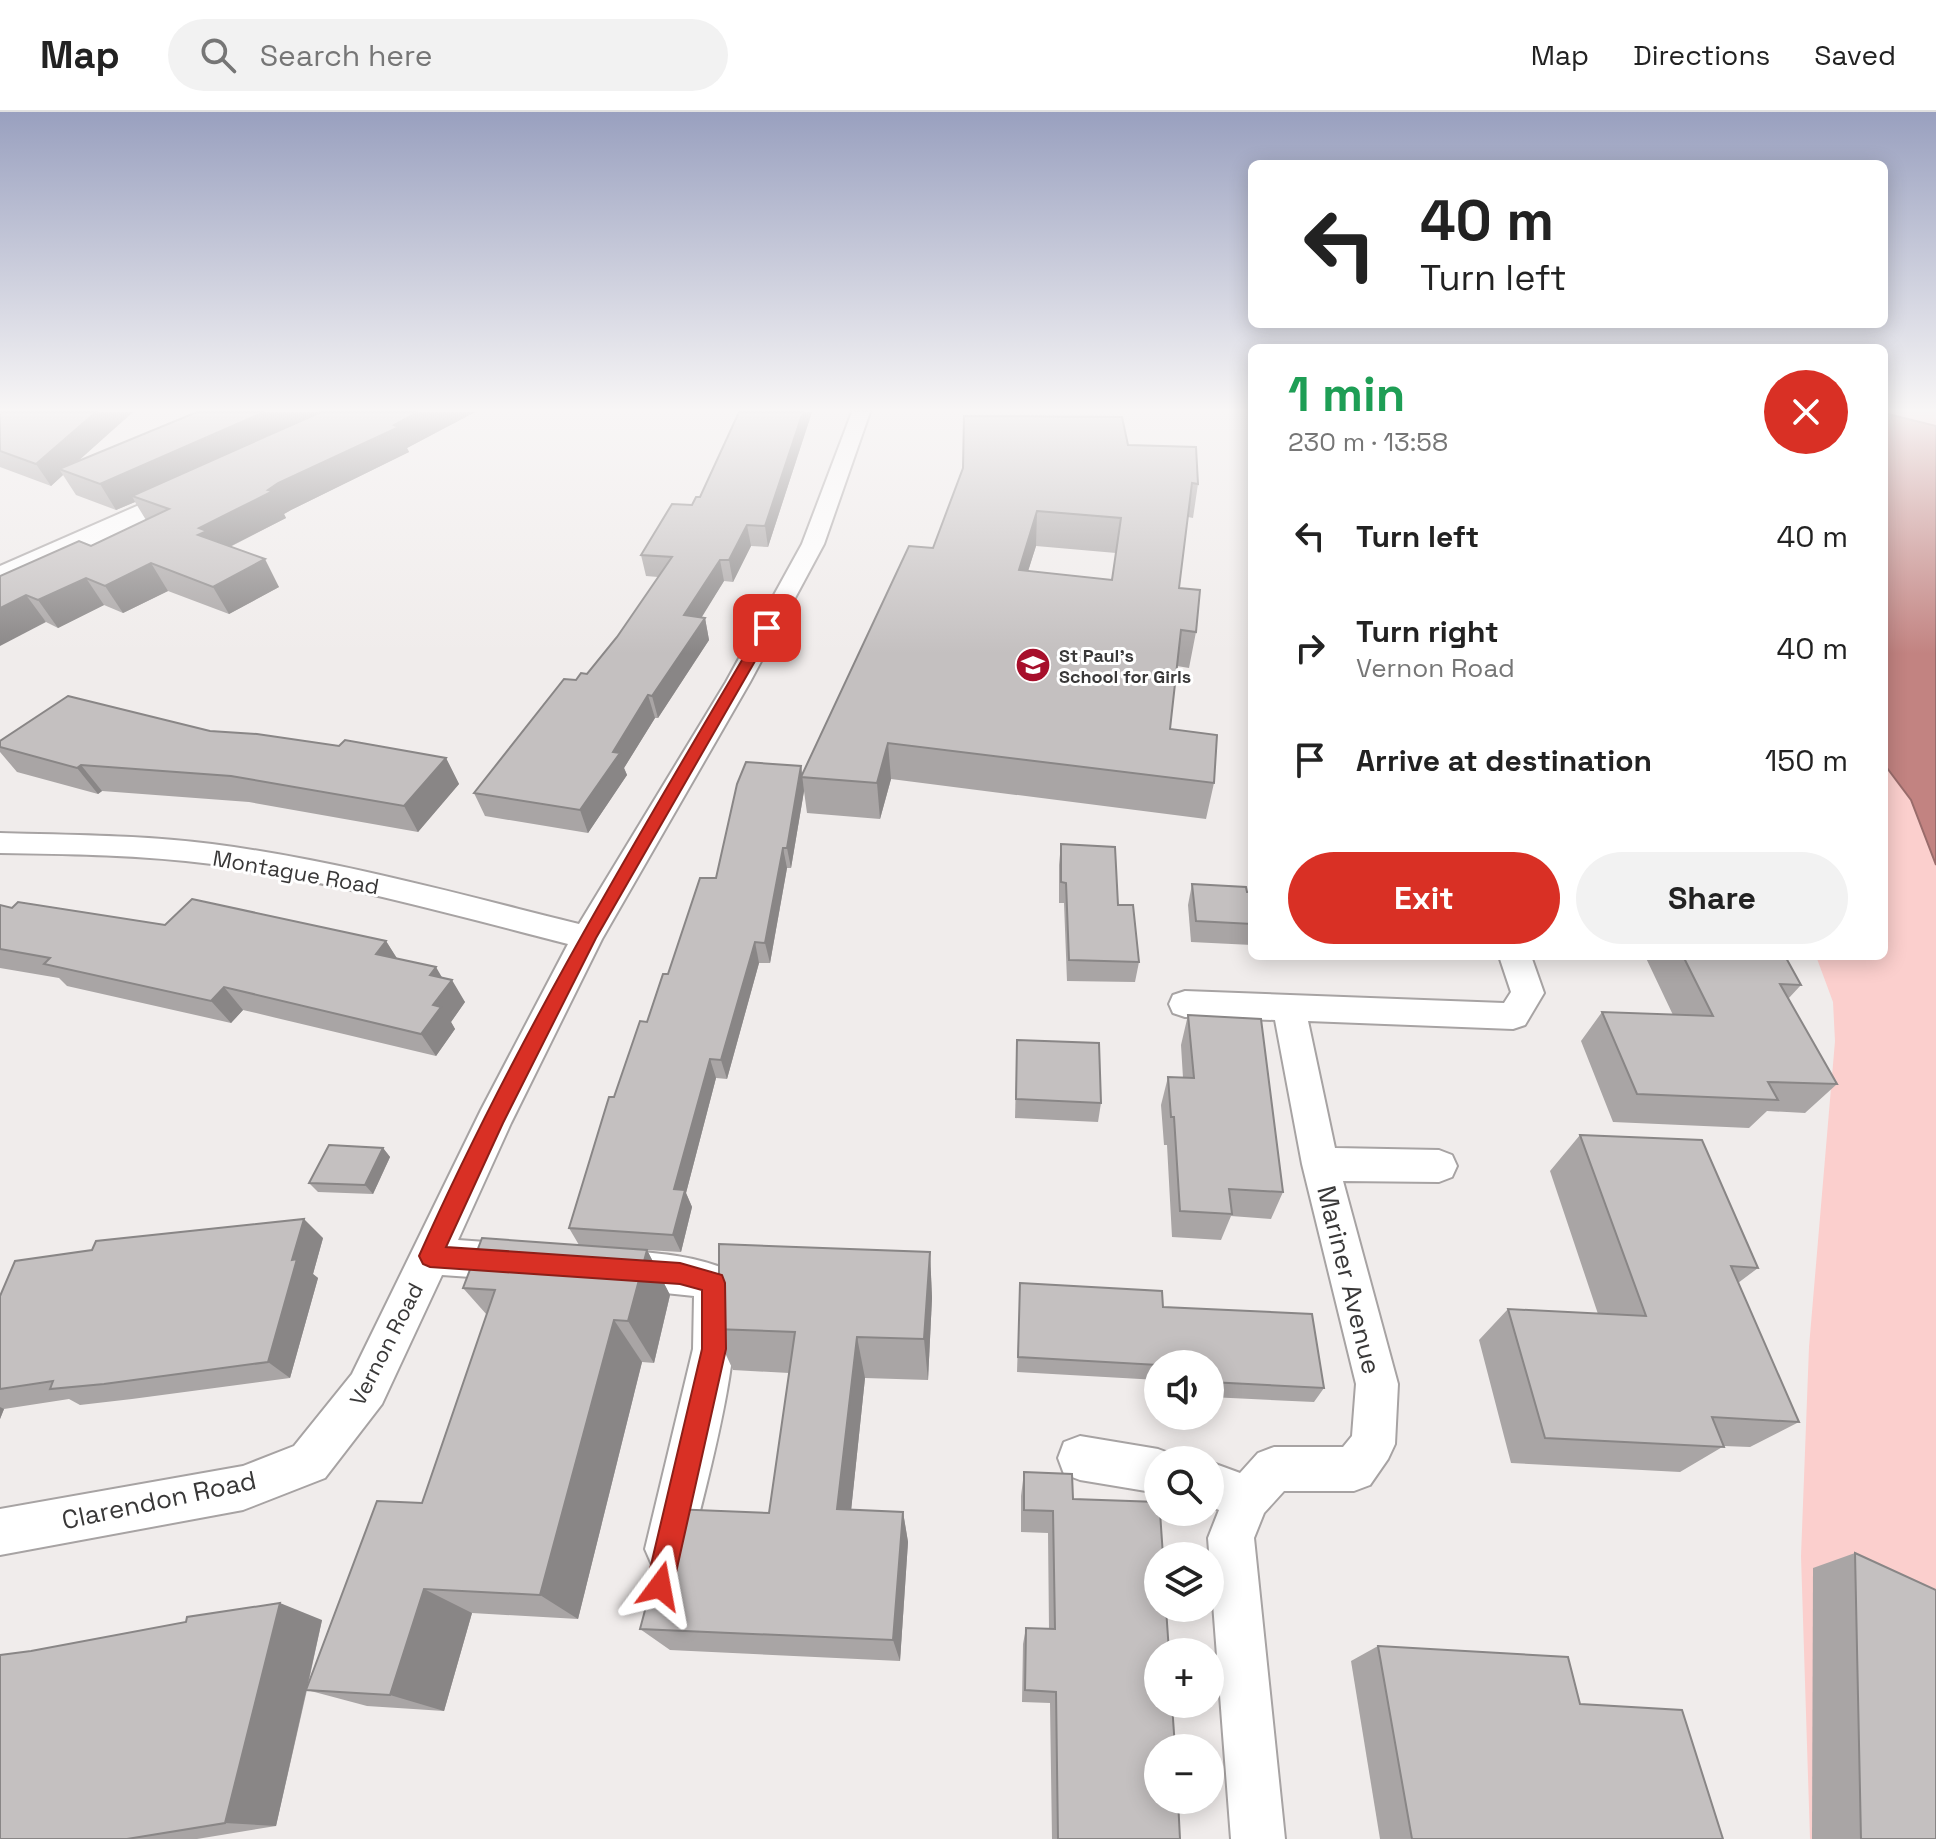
<!DOCTYPE html>
<html lang="en">
<head>
<meta charset="utf-8">
<style>
	body { margin:0; font-family:"Space Grotesk",sans-serif; background:#f2f2f2; color:#222; height:100vh; display:flex; flex-direction:column; font-size:30px; white-space:nowrap }
	* { box-sizing:border-box; margin:0 }
	p { font-size:26px; color:#767676 }
	.icon { flex:none; width:44px; height:44px; fill:none; stroke:currentColor; stroke-width:2; stroke-linecap:round; stroke-linejoin:round }
	.map { position:relative; flex:1; overflow:hidden }
	.sheet { position:absolute; left:1248px; top:232px; width:640px; height:616px; display:flex; flex-direction:column; background:#fff; border-radius:12px; box-shadow:0 4px 20px #0003 }
	.sheet>* { flex:none }
	.hud { position:absolute; left:1248px; top:48px; width:640px; height:168px; border-radius:12px; box-shadow:0 4px 20px #0003; background:#fff; color:#222; overflow:hidden }
	.fabs { position:absolute; left:1144px; top:1238px; display:grid; gap:16px }
	.fabs a { display:grid; place-items:center; width:80px; height:80px; border-radius:50%; background:#fff; box-shadow:0 4px 20px #0003; font-size:40px }
	.pin { position:absolute; display:grid; place-items:center; width:68px; height:68px; color:#fff; margin:-34px; border-radius:16px; box-shadow:0 4px 12px #0006 }
	.me { position:absolute; width:88px; margin:-44px; rotate:13deg; stroke-linejoin:round; filter:drop-shadow(0 0 6px #0008) }
	.turn { display:flex; align-items:center; gap:28px; height:168px; padding:0 40px; font-size:36px }
	.turn .icon { width:104px; height:104px; stroke-width:2.5 }
	.turn b { display:block; font-size:56px; line-height:68px }
	.round { display:grid; place-items:center; flex:none; width:84px; height:84px; border-radius:42px; background:#f2f2f2 }
	.overview { display:flex; align-items:center; justify-content:space-between; height:136px; padding:0 40px }
	h1 { font-size:48px; font-weight:700; line-height:60px; color:#1e9e55 }
	.action { display:flex; gap:16px; margin-top:auto; padding:16px 40px }
	.action a { flex:1; height:92px; border-radius:48px; background:#d93025; color:#fff; font-size:32px; font-weight:700; line-height:92px; text-align:center }
	.action a+a { background:#f2f2f2; color:#222 }
	ul { padding:0; list-style:none }
	li { display:flex; align-items:center; gap:24px; height:112px; padding:0 40px }
	li div { flex:1 }
	li b { display:block; font-size:30px }
	li em { font-style:normal }
	header { display:flex; align-items:center; gap:48px; box-sizing:border-box; height:112px; padding:0 40px; background:#fff; border-bottom:2px solid #e0e0e0 }
	header strong { font-size:38px }
	nav { display:flex; gap:44px; margin-inline-start:auto; font-size:28px }
	.search { width:560px; height:72px; background:#f2f2f2; display:flex; align-items:center; gap:20px; box-sizing:border-box; padding:0 28px; border-radius:44px; color:#767676; font-size:30px }
	.map>svg:first-child { display:block }
	.green { fill:#fbcfcd }
	.water { fill:#c28381; stroke:#996c6b; stroke-width:2 }
	.lines { fill:none; stroke-linecap:round; stroke-linejoin:round }
	.street-casing { stroke:#a7a3a3; stroke-width:4 }
	.secondary-casing { stroke:#a7a3a3; stroke-width:4 }
	.street { fill:#fff; fill-rule:evenodd }
	.secondary { fill:#fff; fill-rule:evenodd }
	.wall { fill:#a9a5a5; fill-rule:evenodd }
	.shaded-wall { fill:#898686 }
	.building { fill:#c4c0c0; stroke:#898686; stroke-width:2; fill-rule:evenodd }
	.route { fill:#d93025; stroke:#8d1f18; stroke-width:2 }
	.labels { text-anchor:middle; dominant-baseline:central; stroke-width:6; stroke-linejoin:round; paint-order:stroke }
	.far-poi-label { font-size:18px; font-weight:bold; fill:#393838; stroke:#fff; text-anchor:start }
	.street-label { font-size:22px; fill:#393838; stroke:#fff }
	.near-street-label { font-size:26px; fill:#393838; stroke:#fff }
</style>
</head>
<body>
<header>
<strong>Map</strong>
<div class="search"><svg class="icon" aria-label="search" viewBox="0 0 24 24"><circle cx="10" cy="10" r="6"/><path d="M15 15l6 6"/></svg>Search here</div>
<nav><a>Map</a><a>Directions</a><a>Saved</a></nav>
</header>
<div class="map">
<svg width="1936" height="1727" viewBox="0 0 1936 1727">
	<rect width="100%" height="100%" fill="#f0eceb"/>
	<path class="green" d="M 1884,300 L 1936,300 L 1936,1727 L 1810,1727 L 1801,1444 L 1809,1235 L 1835,929 L 1833,890 L 1816,844 L 1884,844 Z"/>
	<path class="water" d="M 1884,301 L 1936,314 L 1936,753 L 1911,688 L 1884,652 Z"/>
	<g class="lines">
		<defs>
			<g id="street">
				<path d="M 852,300 L 870,300 L 824,432 L 750,570 L 602,827 L 511,1011 L 458,1128 L 515,1132 L 529,1137 L 535,1150 L 529,1163 L 515,1168 L 442,1163 L 382,1292 L 325,1366 L 243,1398 L 0,1443 L 0,1397 L 243,1354 L 294,1334 L 352,1262 L 481,998 L 568,832 C 451,802 332,769 212,752 C 142,743 71,742 0,741 L 0,721 C 71,723 142,723 212,732 C 336,748 458,782 579,812 L 726,570 L 802,432 Z"/>
				<path d="M 1499,844 L 1531,844 L 1544,881 L 1525,913 L 1513,917 L 1308,909 L 1335,1036 L 1439,1038 L 1452,1043 L 1457,1054 L 1452,1065 L 1439,1070 L 1343,1069 L 1398,1272 L 1395,1332 L 1388,1347 L 1370,1373 L 1354,1379 L 1284,1379 L 1264,1401 L 1254,1426 L 1285,1727 L 1231,1727 L 1208,1426 L 1219,1398 L 1210,1394 L 1210,1350 L 1240,1361 L 1258,1341 L 1274,1335 L 1343,1335 L 1352,1324 L 1356,1272 L 1302,1052 L 1275,908 L 1185,905 L 1173,901 L 1169,892 L 1173,883 L 1185,879 L 1504,891 L 1511,880 Z"/>
				<path d="M 617,1138 C 655,1141 692,1143 728,1158 C 753,1214 705,1373 691,1437 L 684,1453 L 668,1460 L 652,1453 L 645,1437 L 693,1237 L 694,1184 L 617,1176 L 603,1170 L 597,1157 L 603,1144 Z"/>
				<path d="M 1080,1324 L 1158,1337 L 1174,1343 L 1176,1348 L 1158,1348 L 1158,1381 L 1080,1368 L 1064,1362 L 1058,1346 L 1064,1330 Z"/>
			</g>
			<path id="secondary" d="M 194,369 L 204,371 L 208,377 L 204,383 L 0,474 L 0,454 Z"/>
		</defs>
		<use href="#street" class="street-casing"/>
		<use href="#secondary" class="secondary-casing"/>
		<use href="#street" class="street"/>
		<use href="#secondary" class="secondary"/>
	</g>
	<g class="wall">
		<path d="M 0,300 L 79,349 L 197,300 L 475,300 L 407,336 L 409,340 L 291,398 L 284,402 L 286,406 L 230,435 L 279,475 L 229,502 L 168,479 L 123,501 L 104,493 L 58,516 L 46,510 L 0,464 L 91,434 L 146,408 L 135,390 L 116,398 L 76,383 L 63,363 L 51,374 L 0,355 Z"/>
		<path d="M 812,300 L 768,435 L 751,434 L 733,470 L 724,469 L 701,505 L 705,506 L 709,528 L 658,606 L 655,606 L 624,656 L 627,663 L 588,721 L 485,704 L 474,681 L 576,568 L 587,562 L 617,525 L 658,465 L 646,464 L 641,443 L 700,385 Z"/>
		<path d="M 1128,333 L 1198,372 L 1193,406 L 1188,405 L 1179,476 L 1196,520 L 1189,556 L 1177,554 L 1170,617 L 1214,671 L 1206,707 L 891,667 L 880,707 L 807,701 L 804,679 L 791,756 L 787,756 L 770,851 L 759,851 L 727,967 L 716,966 L 686,1081 L 692,1095 L 681,1140 L 647,1138 L 670,1183 L 654,1251 L 642,1250 L 578,1507 L 472,1501 L 444,1599 L 367,1594 L 307,1578 L 276,1714 L 197,1727 L 0,1727 L 31,1539 L 322,1508 L 308,1573 L 422,1391 L 487,1203 L 463,1176 L 579,1133 L 569,1116 L 614,985 L 668,862 L 716,766 L 801,654 L 802,663 L 933,436 ZM 1036,434 L 1116,441 L 1112,468 L 1028,459 Z"/>
		<path d="M 210,619 L 446,646 L 459,672 L 418,720 L 249,690 L 102,679 L 98,682 L 17,660 L 0,640 L 0,629 Z"/>
		<path d="M 1061,732 L 1118,793 L 1139,850 L 1135,870 L 1067,869 L 1064,791 L 1059,791 L 1059,753 Z"/>
		<path d="M 1192,772 L 1252,780 L 1252,833 L 1191,830 L 1188,793 Z"/>
		<path d="M 0,793 L 12,796 L 165,813 L 386,829 L 397,847 L 442,865 L 465,890 L 451,910 L 455,917 L 436,944 L 243,898 L 231,911 L 67,874 L 59,866 L 0,856 Z"/>
		<path d="M 1304,844 L 1463,844 L 1461,848 Z"/>
		<path d="M 1645,844 L 1785,844 L 1801,873 L 1788,887 L 1837,972 L 1805,1001 L 1767,999 L 1749,1016 L 1613,1010 L 1581,929 L 1602,900 L 1673,903 Z"/>
		<path d="M 1188,903 L 1283,1080 L 1271,1107 L 1231,1104 L 1221,1128 L 1172,1125 L 1167,1033 L 1164,1033 L 1161,993 L 1168,965 L 1183,966 L 1181,933 Z"/>
		<path d="M 1017,928 L 1101,991 L 1098,1010 L 1015,1006 Z"/>
		<path d="M 1580,1023 L 1758,1156 L 1738,1171 L 1799,1310 L 1750,1335 L 1724,1334 L 1680,1360 L 1511,1351 L 1479,1228 L 1508,1197 L 1598,1202 L 1550,1059 Z"/>
		<path d="M 383,1036 L 390,1045 L 373,1082 L 318,1080 L 309,1071 Z"/>
		<path d="M 323,1126 L 313,1162 L 318,1166 L 290,1266 L 132,1287 L 80,1293 L 69,1287 L 4,1297 L 0,1307 L 0,1184 Z"/>
		<path d="M 930,1140 L 932,1186 L 928,1268 L 865,1266 L 851,1398 L 903,1400 L 908,1430 L 900,1549 L 670,1538 L 640,1517 L 769,1401 L 789,1261 L 733,1258 L 714,1217 Z"/>
		<path d="M 1020,1171 L 1163,1195 L 1324,1276 L 1314,1290 L 1210,1285 L 1210,1252 L 1158,1252 L 1158,1268 L 1017,1260 Z"/>
		<path d="M 1024,1360 L 1073,1387 L 1180,1727 L 1052,1727 L 1050,1591 L 1022,1590 L 1023,1532 L 1026,1516 L 1049,1517 L 1048,1421 L 1021,1420 L 1021,1384 Z"/>
		<path d="M 1855,1441 L 1936,1727 L 1812,1727 L 1813,1456 Z"/>
		<path d="M 1378,1534 L 1580,1592 L 1723,1727 L 1380,1727 L 1351,1549 Z"/>
	</g>
	<g class="shaded-wall">
		<path d="M 96,300 L 133,300 L 66,360 L 59,357 L 63,363 L 51,374 L 36,352 Z"/>
		<path d="M 264,300 L 332,300 L 132,384 L 135,390 L 116,398 L 100,372 Z"/>
		<path d="M 418,300 L 475,300 L 407,336 L 409,340 L 291,398 L 284,402 L 286,406 L 219,440 L 198,423 L 199,416 L 278,371 Z"/>
		<path d="M 803,300 L 812,300 L 768,435 L 765,414 Z"/>
		<path d="M 1037,399 L 1036,434 L 1017,494 L 1019,458 Z"/>
		<path d="M 747,413 L 751,434 L 733,470 L 729,448 Z"/>
		<path d="M 265,447 L 279,475 L 229,502 L 213,475 Z"/>
		<path d="M 720,448 L 724,469 L 689,526 L 684,503 Z"/>
		<path d="M 151,451 L 168,479 L 123,501 L 105,474 Z"/>
		<path d="M 86,466 L 104,493 L 58,516 L 38,488 Z"/>
		<path d="M 26,483 L 46,510 L 0,534 L 0,496 Z"/>
		<path d="M 705,506 L 709,528 L 658,606 L 652,584 Z"/>
		<path d="M 648,583 L 655,606 L 624,656 L 627,663 L 588,721 L 580,698 L 613,640 Z"/>
		<path d="M 888,631 L 891,667 L 880,707 L 877,671 Z"/>
		<path d="M 446,646 L 459,672 L 418,720 L 404,694 Z"/>
		<path d="M 81,653 L 102,679 L 98,682 L 77,656 Z"/>
		<path d="M 801,654 L 804,679 L 791,756 L 787,736 Z"/>
		<path d="M 783,736 L 787,756 L 770,851 L 765,831 Z"/>
		<path d="M 386,829 L 400,851 L 376,842 Z"/>
		<path d="M 755,830 L 759,851 L 727,967 L 721,948 Z"/>
		<path d="M 436,855 L 447,874 L 452,868 L 465,890 L 451,910 L 455,917 L 436,944 L 421,922 L 433,893 L 430,863 Z"/>
		<path d="M 224,875 L 243,898 L 231,911 L 211,889 Z"/>
		<path d="M 710,947 L 716,966 L 686,1081 L 692,1095 L 681,1140 L 673,1123 L 674,1077 Z"/>
		<path d="M 383,1036 L 390,1045 L 373,1082 L 365,1073 Z"/>
		<path d="M 304,1107 L 323,1126 L 313,1162 L 318,1166 L 290,1266 L 268,1250 L 292,1148 Z"/>
		<path d="M 647,1138 L 670,1183 L 654,1251 L 628,1209 Z"/>
		<path d="M 930,1140 L 932,1186 L 928,1268 L 924,1227 Z"/>
		<path d="M 614,1208 L 642,1250 L 578,1507 L 540,1483 Z"/>
		<path d="M 857,1225 L 865,1266 L 848,1428 L 837,1397 Z"/>
		<path d="M 0,1295 L 4,1297 L 0,1307 Z"/>
		<path d="M 903,1400 L 908,1430 L 900,1549 L 893,1528 Z"/>
		<path d="M 424,1477 L 472,1501 L 444,1599 L 390,1583 Z"/>
		<path d="M 280,1491 L 322,1508 L 276,1714 L 225,1711 Z"/>
	</g>
	<g class="building">
		<path d="M 0,300 L 96,300 L 36,352 L 0,339 Z"/>
		<path d="M 197,300 L 264,300 L 100,372 L 59,357 Z"/>
		<path d="M 321,300 L 418,300 L 394,313 L 399,315 L 278,371 L 268,378 L 273,379 L 199,416 L 207,419 L 198,423 L 265,447 L 213,475 L 151,451 L 105,474 L 86,466 L 38,488 L 26,483 L 0,496 L 0,464 L 79,429 L 91,434 L 169,397 L 132,384 Z"/>
		<path d="M 739,300 L 803,300 L 765,414 L 747,413 L 729,448 L 720,448 L 684,503 L 705,506 L 652,584 L 648,583 L 613,640 L 620,641 L 580,698 L 474,681 L 564,567 L 576,568 L 581,561 L 587,562 L 617,525 L 672,445 L 641,443 L 672,392 L 692,393 L 696,385 L 700,385 Z"/>
		<path d="M 964,304 L 1122,305 L 1128,333 L 1196,335 L 1198,372 L 1192,371 L 1179,476 L 1200,478 L 1196,520 L 1181,518 L 1170,617 L 1217,623 L 1214,671 L 888,631 L 877,671 L 801,665 L 909,434 L 933,436 L 963,356 ZM 1037,399 L 1121,406 L 1112,468 L 1019,458 Z"/>
		<path d="M 68,584 L 210,619 L 257,622 L 339,634 L 345,628 L 446,646 L 404,694 L 231,664 L 81,653 L 77,656 L 0,635 L 0,629 Z"/>
		<path d="M 746,650 L 801,654 L 787,736 L 783,736 L 765,831 L 755,830 L 721,948 L 710,947 L 674,1077 L 685,1078 L 673,1123 L 569,1116 L 609,985 L 614,985 L 640,909 L 647,910 L 663,862 L 668,862 L 700,766 L 716,766 L 737,672 Z"/>
		<path d="M 1061,732 L 1115,735 L 1118,793 L 1133,793 L 1139,850 L 1069,848 L 1066,771 L 1061,770 Z"/>
		<path d="M 1192,772 L 1246,775 L 1247,780 L 1252,780 L 1252,812 L 1196,809 Z"/>
		<path d="M 192,787 L 386,829 L 376,842 L 436,855 L 430,863 L 452,868 L 433,893 L 441,895 L 421,922 L 224,875 L 211,889 L 44,852 L 50,846 L 0,837 L 0,793 L 12,796 L 18,790 L 165,813 Z"/>
		<path d="M 1683,844 L 1785,844 L 1801,873 L 1780,872 L 1837,972 L 1768,970 L 1778,988 L 1637,982 L 1602,900 L 1713,904 Z"/>
		<path d="M 1188,903 L 1261,907 L 1283,1080 L 1229,1077 L 1232,1102 L 1180,1099 L 1174,1005 L 1171,1005 L 1168,965 L 1194,966 Z"/>
		<path d="M 1017,928 L 1099,931 L 1101,991 L 1016,987 Z"/>
		<path d="M 1580,1023 L 1702,1028 L 1758,1156 L 1731,1154 L 1799,1310 L 1712,1305 L 1724,1335 L 1545,1326 L 1508,1197 L 1646,1204 Z"/>
		<path d="M 329,1033 L 383,1036 L 365,1073 L 309,1071 Z"/>
		<path d="M 304,1107 L 292,1148 L 297,1147 L 268,1250 L 104,1272 L 50,1277 L 53,1269 L 0,1277 L 0,1184 L 15,1149 L 92,1138 L 96,1129 Z"/>
		<path d="M 482,1126 L 647,1138 L 628,1209 L 614,1208 L 540,1483 L 424,1477 L 390,1583 L 306,1578 L 377,1389 L 422,1391 L 495,1178 L 463,1176 Z"/>
		<path d="M 719,1132 L 930,1140 L 924,1227 L 857,1225 L 837,1397 L 903,1400 L 893,1528 L 640,1517 L 672,1397 L 769,1401 L 795,1220 L 714,1217 L 719,1194 Z"/>
		<path d="M 1020,1171 L 1162,1179 L 1163,1195 L 1312,1202 L 1324,1276 L 1210,1270 L 1210,1252 L 1158,1252 L 1158,1253 L 1018,1245 Z"/>
		<path d="M 1024,1360 L 1072,1362 L 1073,1387 L 1158,1390 L 1158,1400 L 1160,1400 L 1163,1444 L 1158,1444 L 1158,1496 L 1166,1496 L 1169,1540 L 1158,1540 L 1158,1592 L 1172,1592 L 1175,1636 L 1158,1636 L 1158,1688 L 1178,1688 L 1180,1727 L 1058,1727 L 1056,1580 L 1025,1578 L 1026,1516 L 1055,1517 L 1053,1399 L 1024,1398 Z"/>
		<path d="M 1855,1441 L 1936,1478 L 1936,1727 L 1861,1727 Z"/>
		<path d="M 280,1491 L 225,1711 L 127,1727 L 0,1727 L 0,1543 L 31,1539 L 186,1510 L 187,1505 Z"/>
		<path d="M 1378,1534 L 1568,1545 L 1580,1592 L 1682,1598 L 1723,1727 L 1412,1727 Z"/>
	</g>
	<linearGradient id="sky" x2="0" y2="1"><stop stop-color="#99a0bf"/><stop offset="0.55" stop-color="#f8f6f6"/><stop offset="1" stop-color="#f8f6f6" stop-opacity="0"/></linearGradient>
	<rect width="1936" height="542" fill="url(#sky)"/>
	<path class="route" d="M 767,512 L 774,516 L 596,826 L 503,1011 L 446,1135 L 680,1151 L 722,1163 L 725,1171 L 726,1237 L 673,1474 L 669,1484 L 660,1487 L 650,1484 L 646,1474 L 702,1237 L 702,1178 L 680,1172 L 430,1155 L 423,1152 L 419,1144 C 516,926 640,721 761,516 Z"/>
	<defs>
		<symbol id="school-disc" viewBox="-11 -11 22 22"><circle r="9.5" fill="#a70f2b" stroke="#fff"/><path d="M0-5L7-2L0 1L-7-2ZM-4 1L0 2.5L4 1V4Q0 6-4 4Z" fill="#fff"/></symbol>
	</defs>
	<g fill-rule="evenodd">
		<use href="#school-disc" x="1013" y="533" width="40" height="40"/>
	</g>
	<g class="labels">
		<g class="far-poi-label">
			<text x="1059" y="543">St Paul's<tspan x="1059" dy="21">School for Girls</tspan></text>
		</g>
		<g class="street-label">
			<text transform="translate(296 760) rotate(10)">Montague Road</text>
			<text transform="translate(386 1232) rotate(-63)">Vernon Road</text>
		</g>
		<g class="near-street-label">
			<text transform="translate(1349 1168) rotate(76)">Mariner Avenue</text>
			<text transform="translate(159 1388) rotate(-12)">Clarendon Road</text>
		</g>
	</g>
</svg>
<div class="fabs">
<a><svg class="icon" aria-label="sound" viewBox="0 0 24 24"><path d="M4 9h4l5-4v14l-5-4H4zM17 9q2 3 0 6"/></svg></a>
<a><svg class="icon" aria-label="search" viewBox="0 0 24 24"><circle cx="10" cy="10" r="6"/><path d="M15 15l6 6"/></svg></a>
<a><svg class="icon" aria-label="layers" viewBox="0 0 24 24"><path d="M12 4l9 5-9 5-9-5zM3 14l9 5 9-5"/></svg></a>
<a>+</a>
<a>−</a>
</div>
<div class="pin" style="left:767px;top:516px;background:#d93025"><svg class="icon" aria-label="arrive" viewBox="0 0 24 24"><path d="M6 21V4h12l-3 4 3 4H6"/></svg></div>
<svg class="me" style="left:660px;top:1474px" viewBox="-20 -20 40 40"><path d="M0-17L14 15 0 8-14 15z" fill="#d93025" stroke="#fff" stroke-width="4"/></svg>
<div class="hud">
<div class="turn"><svg class="icon" aria-label="left" viewBox="0 0 24 24"><path d="M17 20v-9H6M10 6l-5 5 5 5"/></svg><div><b>40 m</b>Turn left</div></div>
</div>
<section class="sheet">
<div class="overview"><div><h1>1 min</h1><p>230 m · 13:58</p></div><a class="round" style="background:#d93025;color:#fff"><svg class="icon" aria-label="close" viewBox="0 0 24 24"><path d="M6 6l12 12M18 6L6 18"/></svg></a></div>
<ul>
<li><svg class="icon" aria-label="left" viewBox="0 0 24 24"><path d="M17 20v-9H6M10 6l-5 5 5 5"/></svg><div><b>Turn left</b></div><em>40 m</em></li>
<li><svg class="icon" aria-label="right" viewBox="0 0 24 24"><path d="M7 20v-9h11M14 6l5 5-5 5"/></svg><div><b>Turn right</b><p>Vernon Road</p></div><em>40 m</em></li>
<li><svg class="icon" aria-label="arrive" viewBox="0 0 24 24"><path d="M6 21V4h12l-3 4 3 4H6"/></svg><div><b>Arrive at destination</b></div><em>150 m</em></li>
</ul>
<div class="action"><a>Exit</a><a>Share</a></div>
</section>
</div>
</body>
</html>
